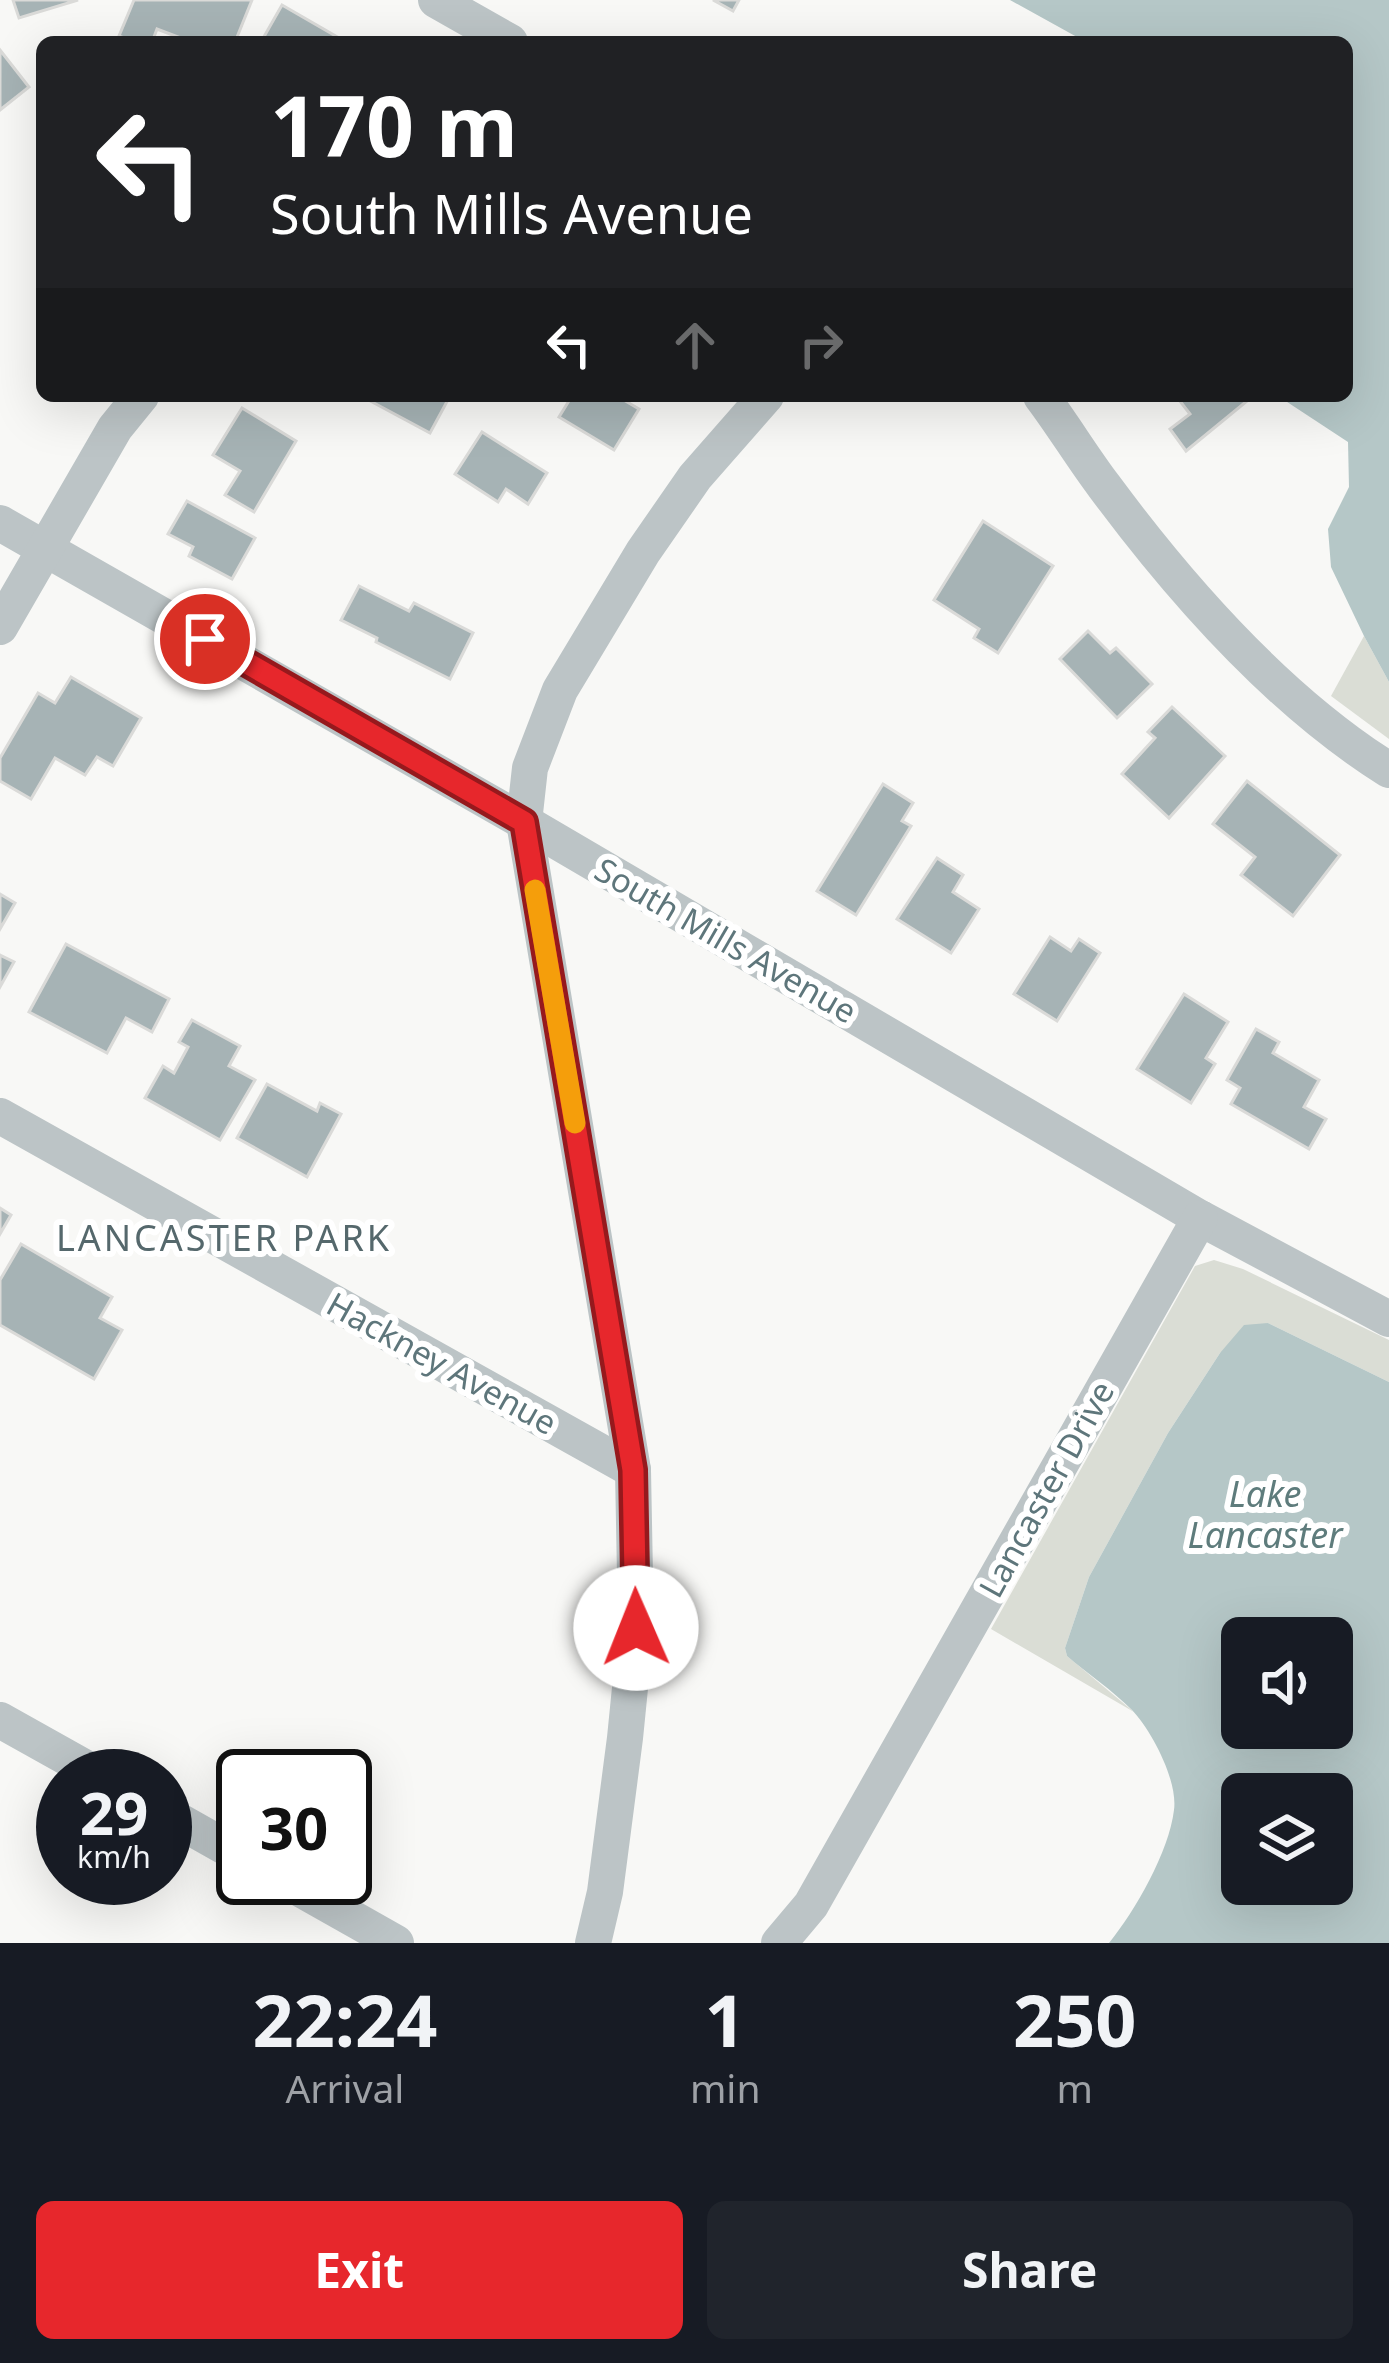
<!DOCTYPE html>
<html lang="en">
<head>
<meta charset="utf-8">
<style>
	body { margin:0; font-family:"Noto Sans",sans-serif; background:#20242c; color:#f1f3f6; height:100vh; display:flex; flex-direction:column; font-size:45px; white-space:nowrap }
	* { box-sizing:border-box; margin:0 }
	p { font-size:39px; color:#9ea1a6 }
	.icon { flex:none; width:66px; height:66px; fill:none; stroke:currentColor; stroke-width:2; stroke-linecap:round; stroke-linejoin:round }
	.map { position:relative; height:1943px; overflow:hidden }
	.details { display:flex; flex-direction:column; background:#171b24; flex:1 }
	.details>* { flex:none }
	.hud { position:absolute; left:36px; top:36px; width:1317px; height:366px; border-radius:18px; box-shadow:0 12px 48px #0002; background:#202124; color:#fff; overflow:hidden }
	.fabs { position:absolute; left:1221px; top:1617px; display:grid; gap:24px }
	.fabs a { display:grid; place-items:center; width:132px; height:132px; border-radius:18px; background:#171b24; box-shadow:0 12px 48px #0002; font-size:60px }
	.speed { position:absolute; left:36px; top:1749px; display:flex; gap:24px; font-size:60px; font-weight:700; text-align:center }
	.speed>* { display:grid; place-content:center; width:156px; height:156px; border-radius:50%; background:#171b24; box-shadow:0 12px 48px #0002; line-height:1 }
	.speed small { font-size:30px; font-weight:400 }
	.speed .limit { border:6px solid #111; border-radius:18px; background:#fff; color:#111 }
	.pin { position:absolute; display:grid; place-items:center; width:102px; height:102px; color:#fff; margin:-51px; border:6px solid #fff; border-radius:50%; box-shadow:0 3px 12px #0007 }
	.me { position:absolute; width:132px; margin:-66px; rotate:359deg; stroke-linejoin:round; filter:drop-shadow(0 0 9px #0008) }
	.turn { display:flex; align-items:center; gap:42px; height:252px; padding:0 36px; font-size:54px }
	.turn .icon { width:156px; height:156px; stroke-width:2.5 }
	.turn b { display:block; font-size:84px; line-height:102px }
	.lanes { display:flex; align-items:center; height:114px; padding:0 36px; background:#0003; justify-content:center; gap:60px; direction:ltr }
	.lanes .off { opacity:.35 }
	.eta { display:flex; justify-content:space-evenly; align-items:center; height:204px; text-align:center }
	.eta b { font-size:72px; font-weight:700; line-height:84px }
	.action { display:flex; gap:24px; margin-top:auto; padding:24px 36px }
	.action a { flex:1; height:138px; border-radius:18px; background:#e7272c; color:#fff; font-size:48px; font-weight:700; line-height:138px; text-align:center }
	.action a+a { background:#20242c; color:#f1f3f6 }
	.map>svg:first-child { display:block }
	.green { fill:#daddd5 }
	.water { fill:#b5c7c7; fill-rule:evenodd }
	.building { fill:#a6b3b5; stroke:#dadad8; stroke-width:3 }
	.lines { fill:none; stroke-linecap:round; stroke-linejoin:round }
	.minor { stroke:#bcc4c6; stroke-width:36 }
	.route-casing { stroke:#96191d; stroke-width:30 }
	.route { stroke:#e7272c; stroke-width:21 }
	.slow { stroke:#f59e0b; stroke-width:21 }
	.labels { text-anchor:middle; dominant-baseline:central; stroke-width:12; stroke-linejoin:round; paint-order:stroke }
	.street-label { font-size:33px; fill:#5e767b; stroke:#fff }
	.neighbourhood-label { font-size:36px; letter-spacing:3px; fill:#55686c; stroke:#fff }
	.water-label { font-size:36px; font-style:italic; fill:#5e7c7c; stroke:#fff }
</style>
</head>
<body>
<div class="map">
<svg width="1389" height="1943" viewBox="0 0 1389 1943">
	<rect width="100%" height="100%" fill="#f8f8f6"/>
	<g class="green">
		<path d="M 1364,636 L 1389,682 L 1389,739 L 1331,696 Z"/>
		<path d="M 1214,1260 L 1243,1269 L 1389,1340 L 1389,1382 L 1268,1323 L 1220,1353 L 1168,1433 L 1089,1577 L 1065,1648 L 1067,1656 L 1134,1712 L 991,1629 L 1195,1266 Z"/>
	</g>
	<g class="water">
		<path d="M 1010,0 L 1389,0 L 1389,682 L 1364,636 L 1331,567 L 1328,529 L 1349,487 L 1348,442 L 1278,396 L 1347,396 L 1347,42 L 1086,42 Z"/>
		<path d="M 1268,1323 L 1389,1382 L 1389,1943 L 1109,1943 C 1135,1911 1169,1852 1174,1810 C 1178,1781 1152,1731 1132,1710 C 1112,1690 1088,1674 1067,1656 L 1065,1648 L 1089,1577 L 1168,1433 L 1220,1353 L 1244,1325 ZM 1242,1638 L 1332,1638 L 1332,1728 L 1242,1728 ZM 1242,1794 L 1332,1794 L 1332,1884 L 1242,1884 Z"/>
	</g>
	<g class="building">
		<path d="M 13,0 L 78,0 L 19,18 Z"/>
		<path d="M 134,0 L 252,0 L 235,42 L 191,42 L 157,29 L 152,42 L 133,42 L 119,36 Z"/>
		<path d="M 713,0 L 739,0 L 733,11 Z"/>
		<path d="M 282,5 L 346,42 L 261,42 Z"/>
		<path d="M 0,50 L 29,87 L 0,110 Z"/>
		<path d="M 361,396 L 450,396 L 430,433 Z"/>
		<path d="M 572,396 L 617,396 L 639,409 L 614,450 L 559,417 Z"/>
		<path d="M 1176,396 L 1243,396 L 1247,401 L 1186,451 L 1170,429 L 1190,414 Z"/>
		<path d="M 242,408 L 296,441 L 254,512 L 225,495 L 240,471 L 213,455 Z"/>
		<path d="M 482,432 L 547,473 L 528,504 L 506,489 L 498,502 L 455,474 Z"/>
		<path d="M 187,501 L 255,538 L 232,579 L 189,556 L 193,547 L 168,534 Z"/>
		<path d="M 983,521 L 1053,566 L 998,653 L 974,638 L 979,629 L 934,600 Z"/>
		<path d="M 359,586 L 409,611 L 414,603 L 473,633 L 450,679 L 376,642 L 377,638 L 341,620 Z"/>
		<path d="M 1088,631 L 1110,653 L 1116,648 L 1152,684 L 1117,718 L 1060,659 Z"/>
		<path d="M 71,677 L 141,718 L 113,766 L 97,757 L 85,775 L 55,758 L 31,799 L 0,781 L 0,758 L 38,693 L 55,703 Z"/>
		<path d="M 1172,707 L 1225,756 L 1169,818 L 1122,774 L 1155,738 L 1148,732 Z"/>
		<path d="M 1247,781 L 1340,855 L 1293,916 L 1241,875 L 1255,857 L 1213,824 Z"/>
		<path d="M 883,784 L 913,803 L 902,821 L 911,826 L 856,915 L 817,891 Z"/>
		<path d="M 937,858 L 963,875 L 953,892 L 979,909 L 951,953 L 897,919 Z"/>
		<path d="M 0,894 L 15,903 L 0,929 Z"/>
		<path d="M 1050,937 L 1071,951 L 1079,939 L 1100,953 L 1057,1021 L 1014,994 Z"/>
		<path d="M 66,944 L 169,999 L 152,1032 L 126,1018 L 107,1053 L 29,1012 Z"/>
		<path d="M 0,955 L 14,962 L 0,987 Z"/>
		<path d="M 1184,994 L 1228,1022 L 1206,1058 L 1215,1064 L 1191,1103 L 1137,1069 Z"/>
		<path d="M 192,1020 L 240,1046 L 229,1066 L 255,1080 L 220,1140 L 145,1098 L 163,1066 L 174,1073 L 188,1047 L 179,1042 Z"/>
		<path d="M 1256,1029 L 1279,1042 L 1273,1053 L 1319,1080 L 1304,1107 L 1326,1119 L 1309,1149 L 1231,1104 L 1240,1088 L 1227,1080 Z"/>
		<path d="M 267,1084 L 317,1111 L 320,1103 L 341,1114 L 307,1177 L 237,1138 Z"/>
		<path d="M 0,1208 L 11,1215 L 0,1234 Z"/>
		<path d="M 21,1244 L 112,1297 L 100,1318 L 122,1330 L 94,1379 L 0,1325 L 0,1280 Z"/>
	</g>
	<g class="lines">
		<g class="minor">
			<path d="M 436,0 L 510,42"/>
			<path d="M 1041,396 C 1063,425 1082,457 1104,486 C 1181,590 1279,701 1389,770"/>
			<path d="M 0,523 L 524,822 L 1200,1218 L 1389,1319"/>
			<path d="M 0,627 L 115,428 L 141,396"/>
			<path d="M 0,1116 L 633,1470"/>
			<path d="M 0,1720 L 100,1776"/>
			<path d="M 165,1813 L 243,1857"/>
			<path d="M 281,1878 L 396,1943"/>
			<path d="M 593,1943 L 605,1892 L 625,1738 L 636,1628 L 633,1470 L 524,822 L 530,768 L 560,690 L 643,552 L 695,477 L 766,396"/>
			<path d="M 779,1943 L 811,1905 L 1200,1218"/>
		</g>
	</g>
	<g class="lines">
		<defs>
			<path id="route" d="M 205,639 L 524,822 L 633,1470 L 636,1628"/>
		</defs>
		<use href="#route" class="route-casing"/>
		<use href="#route" class="route"/>
		<path class="slow" d="M 535,890 L 575,1123"/>
	</g>
	<g class="labels">
		<g class="street-label">
			<text transform="translate(726 940) rotate(30)">South Mills Avenue</text>
			<text transform="translate(442 1363) rotate(29)">Hackney Avenue</text>
			<text transform="translate(1046 1489) rotate(-61)">Lancaster Drive</text>
		</g>
		<g class="neighbourhood-label">
			<text x="224" y="1237">LANCASTER PARK</text>
		</g>
		<g class="water-label">
			<text x="1265" y="1493">Lake<tspan x="1265" dy="41">Lancaster</tspan></text>
		</g>
	</g>
</svg>
<div class="fabs">
<a><svg class="icon" aria-label="sound" viewBox="0 0 24 24"><path d="M4 9h4l5-4v14l-5-4H4zM17 9q2 3 0 6"/></svg></a>
<a><svg class="icon" aria-label="layers" viewBox="0 0 24 24"><path d="M12 4l9 5-9 5-9-5zM3 14l9 5 9-5"/></svg></a>
</div>
<div class="speed"><div>29<small>km/h</small></div><div class="limit">30</div></div>
<div class="pin" style="left:205px;top:639px;background:#d93025"><svg class="icon" aria-label="arrive" viewBox="0 0 24 24"><path d="M6 21V4h12l-3 4 3 4H6"/></svg></div>
<svg class="me" style="left:636px;top:1628px" viewBox="-20 -20 40 40"><circle r="19" fill="#fff"/><path d="M0-13L10 11 0 6-10 11z" fill="#e7272c"/></svg>
<div class="hud">
<div class="turn"><svg class="icon" aria-label="left" viewBox="0 0 24 24"><path d="M17 20v-9H6M10 6l-5 5 5 5"/></svg><div><b>170 m</b>South Mills Avenue</div></div>
<div class="lanes"><svg class="icon" aria-label="left" viewBox="0 0 24 24"><path d="M17 20v-9H6M10 6l-5 5 5 5"/></svg><svg class="icon off" aria-label="ahead" viewBox="0 0 24 24"><path d="M12 20V5M6 11l6-6 6 6"/></svg><svg class="icon off" aria-label="right" viewBox="0 0 24 24"><path d="M7 20v-9h11M14 6l5 5-5 5"/></svg></div>
</div>
</div>
<section class="details">
<div class="eta">
<div><b>22:24</b><p>Arrival</p></div>
<div><b>1</b><p>min</p></div>
<div><b>250</b><p>m</p></div>
</div>
<div class="action"><a>Exit</a><a>Share</a></div>
</section>
</body>
</html>
